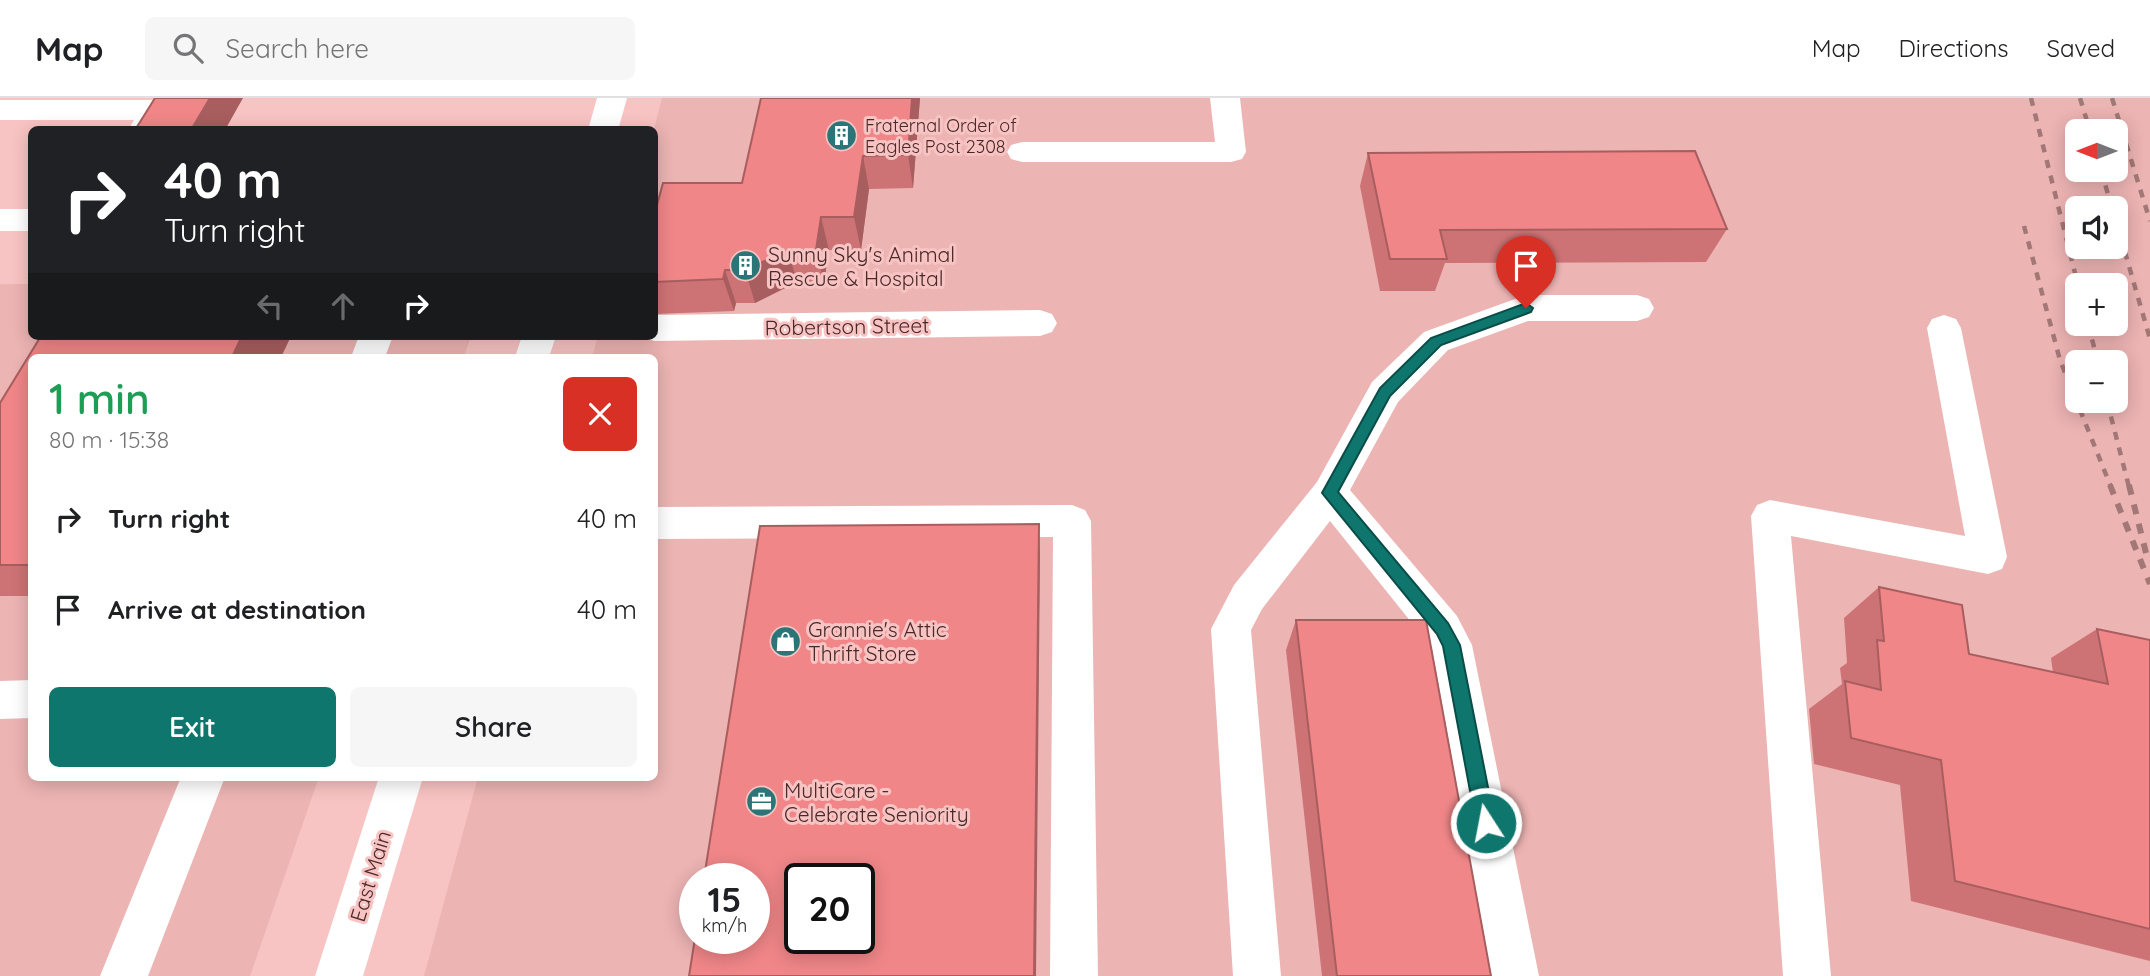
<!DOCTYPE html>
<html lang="en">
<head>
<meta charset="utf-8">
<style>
	body { margin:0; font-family:Quicksand,sans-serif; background:#f6f6f6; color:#202124; height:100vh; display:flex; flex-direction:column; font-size:26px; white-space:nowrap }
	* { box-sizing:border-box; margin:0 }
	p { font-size:23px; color:#757577 }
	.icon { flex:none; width:38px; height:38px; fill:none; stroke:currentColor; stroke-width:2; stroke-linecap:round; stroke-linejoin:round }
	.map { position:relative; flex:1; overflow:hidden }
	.panel { position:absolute; left:28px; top:256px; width:630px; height:427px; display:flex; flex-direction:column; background:#fff; border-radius:10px; box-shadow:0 4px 18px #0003 }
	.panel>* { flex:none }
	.banner { position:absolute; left:28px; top:28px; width:630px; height:214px; border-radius:10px; box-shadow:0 4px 18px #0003; background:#202124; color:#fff; overflow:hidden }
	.needle { width:46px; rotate:270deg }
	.tools { position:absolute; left:2065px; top:21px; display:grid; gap:14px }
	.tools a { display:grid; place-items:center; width:63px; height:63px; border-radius:10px; background:#fff; box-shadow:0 4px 18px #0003; font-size:35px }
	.speed { position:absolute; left:679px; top:765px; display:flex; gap:14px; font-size:35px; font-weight:700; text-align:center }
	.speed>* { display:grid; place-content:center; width:91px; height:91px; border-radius:50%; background:#fff; box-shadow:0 4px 18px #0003; line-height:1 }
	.speed small { font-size:18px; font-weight:400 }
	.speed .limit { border:4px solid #111; border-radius:10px; background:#fff; color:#111 }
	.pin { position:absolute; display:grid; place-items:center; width:60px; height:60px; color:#fff; margin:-72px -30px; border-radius:50% 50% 50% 0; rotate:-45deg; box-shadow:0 0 7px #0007 }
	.pin .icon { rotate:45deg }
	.me { position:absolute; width:77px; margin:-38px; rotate:349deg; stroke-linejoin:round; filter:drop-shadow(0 0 5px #0008) }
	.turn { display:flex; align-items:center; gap:24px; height:147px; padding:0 21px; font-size:32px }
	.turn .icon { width:91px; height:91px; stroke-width:2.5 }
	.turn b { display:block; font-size:49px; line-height:60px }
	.lanes { display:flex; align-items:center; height:66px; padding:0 21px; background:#0003; justify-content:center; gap:35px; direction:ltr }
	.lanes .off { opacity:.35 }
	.round { display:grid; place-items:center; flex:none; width:74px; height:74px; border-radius:10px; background:#f6f6f6 }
	.headline { display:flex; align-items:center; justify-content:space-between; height:119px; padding:0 21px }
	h1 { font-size:42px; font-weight:600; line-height:52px; color:#1e9e55 }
	.cta { display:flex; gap:14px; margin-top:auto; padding:14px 21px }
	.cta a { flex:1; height:80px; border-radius:10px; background:#0f766e; color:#fff; font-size:28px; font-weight:600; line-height:80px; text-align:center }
	.cta a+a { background:#f6f6f6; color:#202124 }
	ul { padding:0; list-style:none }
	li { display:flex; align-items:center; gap:21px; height:91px; padding:0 21px }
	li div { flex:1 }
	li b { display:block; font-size:26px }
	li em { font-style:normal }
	header { display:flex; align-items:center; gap:42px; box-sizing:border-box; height:98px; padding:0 35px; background:#fff; border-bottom:2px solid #e0e0e0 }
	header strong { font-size:33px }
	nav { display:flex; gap:38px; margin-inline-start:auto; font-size:24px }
	.search { width:490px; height:63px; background:#f6f6f6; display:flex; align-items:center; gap:18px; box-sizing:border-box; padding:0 24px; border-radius:10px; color:#757577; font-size:26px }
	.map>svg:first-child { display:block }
	.built { fill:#ecb4b3; fill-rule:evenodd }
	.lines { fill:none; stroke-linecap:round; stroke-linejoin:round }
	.minor { fill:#fff; fill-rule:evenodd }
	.major { fill:#fff; fill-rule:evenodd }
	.rail-far1 { stroke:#a27877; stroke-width:4.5; stroke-dasharray:8 8; stroke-linecap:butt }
	.rail { stroke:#a27877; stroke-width:6; stroke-dasharray:10 10; stroke-linecap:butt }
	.wall { fill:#ce7375 }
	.shaded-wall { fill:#a85e5f }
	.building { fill:#f08688; stroke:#a85e5f; stroke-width:2; fill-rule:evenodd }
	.route { fill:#0f766e; stroke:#0a4d48; stroke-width:2 }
	.labels { text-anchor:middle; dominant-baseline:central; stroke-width:6; stroke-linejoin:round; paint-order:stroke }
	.far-poi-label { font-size:18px; fill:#492828; stroke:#f8c4c3; text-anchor:start }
	.poi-label { font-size:21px; fill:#492828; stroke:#f8c4c3; text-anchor:start }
	.street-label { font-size:21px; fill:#492828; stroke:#f8c4c3 }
</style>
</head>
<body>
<header>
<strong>Map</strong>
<div class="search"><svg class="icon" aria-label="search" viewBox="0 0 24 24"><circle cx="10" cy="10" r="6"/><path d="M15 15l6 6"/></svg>Search here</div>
<nav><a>Map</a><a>Directions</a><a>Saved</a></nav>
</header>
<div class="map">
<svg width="2150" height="878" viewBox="0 0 2150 878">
	<rect width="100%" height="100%" fill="#f8c4c3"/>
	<g class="built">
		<path d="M 662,0 L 2150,0 L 2150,878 L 424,878 L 478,679 L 654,679 L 654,259 L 592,259 L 598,238 L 654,238 L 654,31 ZM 2077,33 L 2116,33 L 2116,72 L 2077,72 ZM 2077,110 L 2116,110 L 2116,149 L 2077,149 ZM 2077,187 L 2116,187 L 2116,226 L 2077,226 ZM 2077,264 L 2116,264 L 2116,303 L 2077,303 ZM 695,780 L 754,780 L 754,840 L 695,840 ZM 800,780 L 859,780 L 859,840 L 800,840 Z"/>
		<path d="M 0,186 L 31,186 L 32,238 L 471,238 L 464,259 L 32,259 L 32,679 L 319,679 L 250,878 L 0,878 Z"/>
	</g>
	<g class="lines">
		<g class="minor">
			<path d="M 1210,0 L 1240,0 L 1246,54 L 1242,61 L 1231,64 L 1022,64 L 1011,61 L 1007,54 L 1011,47 L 1022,44 L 1215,44 Z"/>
			<path d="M 0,2 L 156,2 L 167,5 L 171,12 L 159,32 L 128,32 L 134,22 L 0,22 Z"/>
			<rect x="0" y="111" width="32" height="22"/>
			<path d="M 1526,197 L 1637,197 L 1649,201 L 1654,210 L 1649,219 L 1637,223 L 1528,223 L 1448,252 L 1398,304 L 1350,392 L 1457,518 L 1472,547 L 1539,878 L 1491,878 L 1432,550 L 1330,423 L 1262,511 L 1251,532 L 1281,878 L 1233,878 L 1211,531 L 1234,487 L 1317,384 L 1372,284 L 1424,234 Z"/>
			<path d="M 1040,212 L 1052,216 L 1057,225 L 1052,234 L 1040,238 L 654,243 L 641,238 L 654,238 L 654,217 Z"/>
			<path d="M 1944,217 L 1956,221 L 1961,230 L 2007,459 L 2002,471 L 1988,476 L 1791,438 L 1831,878 L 1783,878 L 1751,418 L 1757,407 L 1770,402 L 1965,438 L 1927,230 L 1932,221 Z"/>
			<path d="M 359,238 L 393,238 L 385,259 L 351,259 Z"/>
			<path d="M 1072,407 L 1085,412 L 1091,423 L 1098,878 L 1050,878 L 1053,439 L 654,441 L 654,409 Z"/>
			<path d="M 32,582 L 32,620 L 0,621 L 0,583 Z"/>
			<path d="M 181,679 L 225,679 L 148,878 L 100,878 Z"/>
		</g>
		<g class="major">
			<path d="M 597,0 L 627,0 L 618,32 L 588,32 Z"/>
			<path d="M 522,238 L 556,238 L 549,259 L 515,259 Z"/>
			<path d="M 379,679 L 423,679 L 363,878 L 315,878 Z"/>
		</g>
		<g class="rail-far1">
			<path d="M 2031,0 L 2078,187"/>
			<path d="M 2080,0 L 2090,33"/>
			<path d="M 2112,0 L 2150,123"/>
			<path d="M 2101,72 L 2112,110"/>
			<path d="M 2116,123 L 2150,241"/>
			<path d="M 2024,128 L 2060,262 L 2111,389"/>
			<path d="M 2088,226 L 2098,264"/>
			<path d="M 2107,303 L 2129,389"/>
		</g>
		<g class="rail">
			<path d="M 2110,387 L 2150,486"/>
			<path d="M 2129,387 L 2146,455"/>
		</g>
	</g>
	<g class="wall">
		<path d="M 761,0 L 920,0 L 913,90 L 869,91 L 861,152 L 829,152 L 824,184 L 797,184 L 755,205 L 736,205 L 734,213 L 654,216 L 654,118 L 742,85 Z"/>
		<path d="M 1368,55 L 1727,131 L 1706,164 L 1445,165 L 1435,193 L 1380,193 L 1360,88 Z"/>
		<path d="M 41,238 L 291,238 L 281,259 L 32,259 L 32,498 L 0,498 L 0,305 Z"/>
		<path d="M 1879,489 L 1969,556 L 2053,575 L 2051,560 L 2097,531 L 2150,542 L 2150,863 L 1911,803 L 1900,687 L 1814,666 L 1809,611 L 1842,586 L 1840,570 L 1847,565 L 1844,520 Z"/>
		<path d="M 1296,522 L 1491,878 L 1322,878 L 1286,552 Z"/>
	</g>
	<g class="shaded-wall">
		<path d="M 210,0 L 243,0 L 225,32 L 191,32 Z"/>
		<path d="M 912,0 L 920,0 L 913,90 L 908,57 Z"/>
		<path d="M 863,58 L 869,91 L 861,152 L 854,119 Z"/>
		<path d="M 821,119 L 829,152 L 824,184 L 816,152 Z"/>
		<path d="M 788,152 L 797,184 L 755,205 L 745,172 Z"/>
		<path d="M 725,172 L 736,205 L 734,213 L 723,181 Z"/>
		<path d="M 242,238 L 291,238 L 281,259 L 232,259 Z"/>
		<path d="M 1039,426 L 1040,458 L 1036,878 L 1034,878 Z"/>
	</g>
	<g class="building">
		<path d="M 155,0 L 210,0 L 191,32 L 135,32 Z"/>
		<path d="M 761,0 L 912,0 L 908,57 L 863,58 L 854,119 L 821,119 L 816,152 L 788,152 L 745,172 L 725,172 L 723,181 L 654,184 L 654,118 L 663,85 L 742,85 Z"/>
		<path d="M 1695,53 L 1727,131 L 1440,132 L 1447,161 L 1390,161 L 1368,55 Z"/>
		<path d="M 41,238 L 242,238 L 232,259 L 32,259 L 32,467 L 0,467 L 0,305 Z"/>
		<path d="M 1039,426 L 1034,878 L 689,878 L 695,840 L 754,840 L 754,780 L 704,780 L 760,428 ZM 800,780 L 859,780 L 859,840 L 800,840 Z"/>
		<path d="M 1879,489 L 1962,507 L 1969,556 L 2108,586 L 2097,531 L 2150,542 L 2150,831 L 1955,783 L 1941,662 L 1851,640 L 1845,583 L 1881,592 L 1877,542 L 1884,543 Z"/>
		<path d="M 1296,522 L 1426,522 L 1491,878 L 1337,878 Z"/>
	</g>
	<path class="route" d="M 1526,205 L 1533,210 L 1531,214 L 1441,247 L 1390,298 L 1338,394 L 1448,525 L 1460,547 L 1495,725 L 1492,732 L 1486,734 L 1479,732 L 1476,725 L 1443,548 L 1437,536 L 1322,395 L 1380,290 L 1431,240 Z"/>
	<defs>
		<symbol id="building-disc" viewBox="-11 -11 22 22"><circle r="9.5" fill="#2b7578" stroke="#f8c4c3"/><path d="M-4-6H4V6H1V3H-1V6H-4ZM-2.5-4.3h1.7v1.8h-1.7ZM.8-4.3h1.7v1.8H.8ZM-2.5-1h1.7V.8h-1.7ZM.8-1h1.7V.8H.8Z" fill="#fff"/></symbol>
		<symbol id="shop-disc" viewBox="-11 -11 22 22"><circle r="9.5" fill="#2b7578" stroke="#f8c4c3"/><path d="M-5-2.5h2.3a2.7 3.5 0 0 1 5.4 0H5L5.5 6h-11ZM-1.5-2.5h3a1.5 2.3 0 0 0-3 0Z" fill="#fff"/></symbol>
		<symbol id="office-disc" viewBox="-11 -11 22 22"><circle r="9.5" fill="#2b7578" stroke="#f8c4c3"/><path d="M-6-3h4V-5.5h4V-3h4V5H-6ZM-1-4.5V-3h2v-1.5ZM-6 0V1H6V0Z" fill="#fff"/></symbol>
	</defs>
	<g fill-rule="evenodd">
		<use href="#building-disc" x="824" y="20" width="35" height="35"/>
		<use href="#building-disc" x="728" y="150" width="35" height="35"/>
		<use href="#shop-disc" x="768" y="526" width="35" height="35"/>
		<use href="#office-disc" x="744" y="686" width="35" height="35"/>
	</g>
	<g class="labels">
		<g class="far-poi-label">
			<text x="865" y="27">Fraternal Order of<tspan x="865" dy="21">Eagles Post 2308</tspan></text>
		</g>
		<g class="poi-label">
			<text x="768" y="156">Sunny Sky's Animal<tspan x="768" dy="24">Rescue &amp; Hospital</tspan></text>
			<text x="808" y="531">Grannie's Attic<tspan x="808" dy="24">Thrift Store</tspan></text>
			<text x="784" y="692">MultiCare -<tspan x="784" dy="24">Celebrate Seniority</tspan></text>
		</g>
		<g class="street-label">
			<text transform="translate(847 228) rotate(-1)">Robertson Street</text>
			<text transform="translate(370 778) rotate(-73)">East Main</text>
		</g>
	</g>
</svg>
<div class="tools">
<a><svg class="needle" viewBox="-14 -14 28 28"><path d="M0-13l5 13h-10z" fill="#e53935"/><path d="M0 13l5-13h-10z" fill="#757577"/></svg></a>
<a><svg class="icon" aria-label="sound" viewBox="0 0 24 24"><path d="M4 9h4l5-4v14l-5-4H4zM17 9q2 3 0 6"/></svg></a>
<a>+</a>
<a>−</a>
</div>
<div class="speed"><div>15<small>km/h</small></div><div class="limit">20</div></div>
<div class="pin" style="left:1526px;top:210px;background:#d93025"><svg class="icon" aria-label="arrive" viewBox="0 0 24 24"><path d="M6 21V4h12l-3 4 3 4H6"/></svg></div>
<svg class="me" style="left:1486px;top:725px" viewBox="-20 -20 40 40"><circle r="17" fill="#0f766e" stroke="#fff" stroke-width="3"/><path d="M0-11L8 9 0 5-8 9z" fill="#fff"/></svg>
<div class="banner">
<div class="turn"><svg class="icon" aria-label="right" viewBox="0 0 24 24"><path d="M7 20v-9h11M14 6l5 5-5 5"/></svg><div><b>40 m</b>Turn right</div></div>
<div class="lanes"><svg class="icon off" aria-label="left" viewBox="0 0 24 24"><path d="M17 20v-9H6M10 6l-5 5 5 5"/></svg><svg class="icon off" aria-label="ahead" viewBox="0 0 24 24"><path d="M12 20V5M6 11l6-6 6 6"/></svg><svg class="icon" aria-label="right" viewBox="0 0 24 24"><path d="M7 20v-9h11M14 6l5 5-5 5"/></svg></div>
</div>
<section class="panel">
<div class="headline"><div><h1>1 min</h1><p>80 m · 15:38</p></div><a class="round" style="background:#d93025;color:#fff"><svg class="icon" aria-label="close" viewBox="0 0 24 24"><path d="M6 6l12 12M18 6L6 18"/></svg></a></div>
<ul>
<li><svg class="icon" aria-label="right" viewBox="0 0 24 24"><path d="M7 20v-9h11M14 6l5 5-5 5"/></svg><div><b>Turn right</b></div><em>40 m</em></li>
<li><svg class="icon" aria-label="arrive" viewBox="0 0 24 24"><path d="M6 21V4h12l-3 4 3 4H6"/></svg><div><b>Arrive at destination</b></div><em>40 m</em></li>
</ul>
<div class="cta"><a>Exit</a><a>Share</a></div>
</section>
</div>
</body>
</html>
